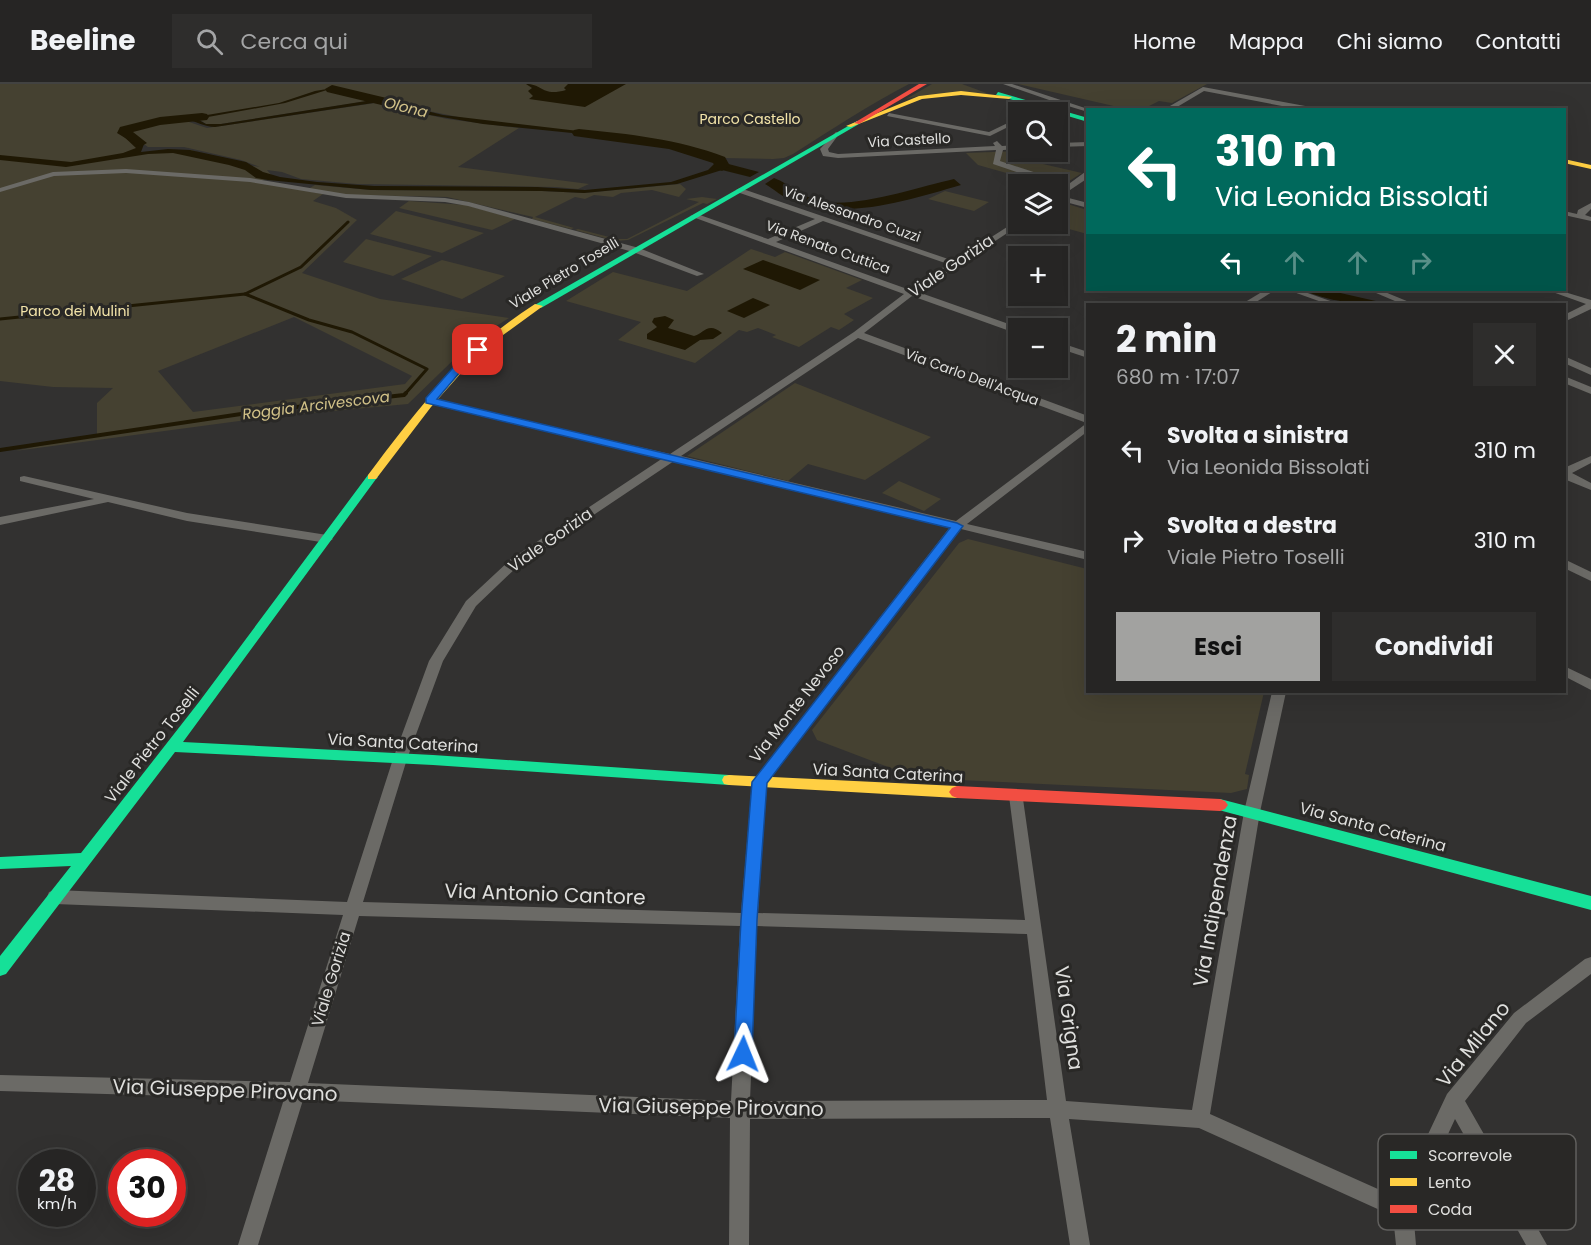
<!DOCTYPE html>
<html lang="it">
<head>
<meta charset="utf-8">
<style>
	body { margin:0; font-family:Poppins,sans-serif; background:#2e2d2c; color:#f1f3f6; height:100vh; display:flex; flex-direction:column; font-size:22px; white-space:nowrap }
	* { box-sizing:border-box; margin:0 }
	p { font-size:20px; color:#a4a5a6 }
	.icon { flex:none; width:33px; height:33px; fill:none; stroke:currentColor; stroke-width:2; stroke-linecap:round; stroke-linejoin:round }
	.map { position:relative; flex:1; overflow:hidden }
	.details { position:absolute; left:1086px; top:219px; width:480px; height:390px; display:flex; flex-direction:column; background:#262524; border-radius:0px; box-shadow:0 6px 24px #0002,0 0 0 2px #424241 }
	.details>* { flex:none }
	.hud { position:absolute; left:1086px; top:24px; width:480px; height:183px; border-radius:0px; box-shadow:0 6px 24px #0002,0 0 0 2px #424241; background:#00695c; color:#fff; overflow:hidden }
	.buttons { position:absolute; left:1008px; top:18px; display:grid; gap:12px }
	.buttons a { display:grid; place-items:center; width:60px; height:60px; border-radius:0px; background:#262524; box-shadow:0 6px 24px #0002,0 0 0 2px #424241; font-size:30px }
	.speed { position:absolute; left:18px; top:1065px; display:flex; gap:12px; font-size:30px; font-weight:700; text-align:center }
	.speed>* { display:grid; place-content:center; width:78px; height:78px; border-radius:50%; background:#262524; box-shadow:0 6px 24px #0002,0 0 0 2px #424241; line-height:1 }
	.speed small { font-size:15px; font-weight:400 }
	.speed .limit { border:9px solid #d22; background:#fff; color:#111 }
	.pin { position:absolute; display:grid; place-items:center; width:51px; height:51px; color:#fff; margin:-26px; border-radius:12px; box-shadow:0 3px 9px #0006 }
	.me { position:absolute; width:66px; margin:-33px; rotate:2deg; stroke-linejoin:round; filter:drop-shadow(0 0 4px #0008) }
	.turn { display:flex; align-items:center; gap:21px; height:126px; padding:0 30px; font-size:27px }
	.turn .icon { width:78px; height:78px; stroke-width:2.5 }
	.turn b { display:block; font-size:42px; line-height:51px }
	.lanes { display:flex; align-items:center; height:57px; padding:0 30px; background:#0003; justify-content:center; gap:30px; direction:ltr }
	.lanes .off { opacity:.35 }
	.round { display:grid; place-items:center; flex:none; width:63px; height:63px; border-radius:0px; background:#2e2d2c }
	.headline { display:flex; align-items:center; justify-content:space-between; height:102px; padding:0 30px }
	h1 { font-size:36px; font-weight:700; line-height:45px }
	.button { display:flex; gap:12px; margin-top:auto; padding:12px 30px }
	.button a { flex:1; height:69px; border-radius:0px; background:#a2a2a0; color:#111; font-size:24px; font-weight:700; line-height:69px; text-align:center }
	.button a+a { background:#2e2d2c; color:#f1f3f6 }
	ul { padding:0; list-style:none }
	li { display:flex; align-items:center; gap:18px; height:90px; padding:0 30px }
	li div { flex:1 }
	li b { display:block; font-size:22px }
	li em { font-style:normal }
	header { display:flex; align-items:center; gap:36px; box-sizing:border-box; height:84px; padding:0 30px; background:#262524; border-bottom:2px solid #424241 }
	header strong { font-size:28px }
	nav { display:flex; gap:33px; margin-inline-start:auto; font-size:21px }
	.search { width:420px; height:54px; background:#2e2d2c; display:flex; align-items:center; gap:15px; box-sizing:border-box; padding:0 21px; border-radius:0px; color:#a4a5a6; font-size:22px }
	.map>svg:first-child { display:block }
	.green { fill:#454131; fill-rule:evenodd }
	.water { fill:#1f1804 }
	.lines { fill:none; stroke-linecap:round; stroke-linejoin:round }
	.stream-far1 { stroke:#1f1804; stroke-width:3 }
	.stream { stroke:#1f1804; stroke-width:4 }
	.river { fill:#1f1804; fill-rule:evenodd }
	.street { fill:#6b6a66; fill-rule:evenodd }
	.fast { fill:#16e098; fill-rule:evenodd }
	.slow { fill:#ffcf43; fill-rule:evenodd }
	.jam { fill:#f24e42; fill-rule:evenodd }
	.route { fill:#1a73e8; stroke:#114b97; stroke-width:1.5 }
	.labels { text-anchor:middle; dominant-baseline:central; stroke-width:6; stroke-linejoin:round; paint-order:stroke }
	.far-park-label { font-size:14px; fill:#f3e4a9; stroke:#292826 }
	.far-street-label { font-size:14px; fill:#dfdfdd; stroke:#292826 }
	.far-water-label { font-size:15px; font-style:italic; fill:#d2c288; stroke:#292826 }
	.street-label { font-size:16px; fill:#dfdfdd; stroke:#292826 }
	.near-street-label { font-size:20px; fill:#dfdfdd; stroke:#292826 }
	.key { fill:#292826; stroke:#605f5d; stroke-width:1.5 }
	.key-label { font-size:16px; fill:#dfdfdd }
</style>
</head>
<body>
<header>
<strong>Beeline</strong>
<div class="search"><svg class="icon" aria-label="search" viewBox="0 0 24 24"><circle cx="10" cy="10" r="6"/><path d="M15 15l6 6"/></svg>Cerca qui</div>
<nav><a>Home</a><a>Mappa</a><a>Chi siamo</a><a>Contatti</a></nav>
</header>
<div class="map">
<svg width="1591" height="1161" viewBox="0 0 1591 1161">
	<rect width="100%" height="100%" fill="#323130"/>
	<g class="green">
		<path d="M 0,0 L 909,0 C 869,21 832,45 793,70 L 784,74 L 773,75 L 723,74 L 701,67 L 668,60 L 478,37 L 374,16 L 221,40 L 206,40 L 199,35 L 200,34 L 183,36 L 207,44 L 375,19 L 447,35 L 519,44 L 458,83 L 589,100 L 578,105 L 556,103 L 357,100 L 301,95 L 282,88 L 267,86 L 272,92 L 258,98 L 323,110 L 313,117 L 336,124 L 357,136 L 302,189 L 380,215 L 509,234 L 474,256 L 408,320 L 270,333 L 15,367 L 97,350 L 97,319 L 113,304 L 53,303 L 0,297 ZM 132,45 L 129,50 L 148,63 L 184,63 L 241,76 L 260,83 L 227,78 L 191,66 L 138,69 L 140,62 L 125,49 ZM 294,233 L 412,292 L 405,300 L 193,328 L 158,287 Z"/>
		<path d="M 932,0 L 962,0 L 989,10 L 923,11 L 906,15 Z"/>
		<path d="M 1018,0 L 1207,0 L 1172,19 L 1159,17 L 1143,25 L 1131,26 Z"/>
		<path d="M 1018,67 L 1032,68 L 1043,80 L 1082,89 L 1058,104 L 1058,100 L 1046,100 L 978,81 L 966,69 Z"/>
		<path d="M 680,100 L 686,105 L 679,113 L 652,106 L 621,109 L 613,113 L 594,111 L 585,115 L 575,113 L 535,133 L 574,144 L 571,145 L 532,135 L 533,133 L 447,113 L 350,111 L 308,105 L 315,101 L 371,106 L 542,107 L 584,109 Z"/>
		<path d="M 945,107 L 989,118 L 974,127 L 928,115 Z"/>
		<path d="M 702,113 L 717,115 L 707,120 L 703,119 L 628,156 L 616,157 L 575,146 L 578,145 L 617,155 L 627,155 L 699,118 L 686,115 Z"/>
		<path d="M 409,117 L 466,121 L 515,135 L 492,146 L 399,124 Z"/>
		<path d="M 1058,117 L 1087,126 L 1087,150 L 1051,140 L 1058,140 Z"/>
		<path d="M 396,127 L 484,149 L 442,169 L 370,150 Z"/>
		<path d="M 366,155 L 432,172 L 393,192 L 343,178 Z"/>
		<path d="M 751,165 L 775,173 L 785,168 L 862,196 L 846,204 L 873,214 L 844,230 L 854,236 L 839,246 L 831,243 L 799,263 L 772,253 L 776,251 L 758,244 L 747,248 L 739,246 L 695,279 L 618,256 L 641,238 L 566,217 L 613,188 L 687,207 Z"/>
		<path d="M 442,176 L 505,192 L 462,215 L 401,195 Z"/>
		<path d="M 795,299 L 931,353 L 865,396 L 808,380 L 788,397 L 687,372 Z"/>
		<path d="M 899,397 L 941,415 L 924,427 L 882,409 Z"/>
		<path d="M 968,455 L 1087,485 L 1088,608 L 1264,608 L 1245,690 L 1249,691 L 1247,705 L 1231,709 L 917,694 L 817,656 L 812,646 L 959,459 Z"/>
	</g>
	<g class="water">
		<path d="M 526,0 C 543,0 542,13 566,6 L 564,4 L 568,0 L 626,0 L 585,23 L 529,15 L 533,12 L 528,7 L 532,4 Z"/>
		<path d="M 333,4 L 372,12 L 369,14 L 346,7 L 327,6 L 285,19 L 197,35 L 206,40 L 221,40 L 379,15 L 443,31 L 664,57 L 712,69 L 721,74 L 651,57 L 483,40 L 424,30 L 380,18 L 215,43 C 204,43 197,37 187,36 C 175,35 133,41 126,49 L 144,60 L 141,68 L 168,65 L 190,66 L 246,78 L 263,88 L 280,93 L 317,98 L 374,102 L 537,103 L 585,106 L 671,98 L 708,86 L 717,77 L 759,88 L 750,93 L 722,86 L 677,100 L 584,109 L 542,107 L 371,106 L 268,96 L 256,94 L 245,86 L 229,81 L 173,69 L 148,70 L 66,83 L 0,76 L 0,71 L 71,78 L 123,69 L 136,64 L 120,49 L 124,45 L 279,19 L 315,7 Z"/>
		<path d="M 774,94 C 790,100 804,114 820,117 C 855,125 918,103 954,95 L 961,101 C 909,116 845,137 793,117 C 782,113 774,105 765,100 Z"/>
		<path d="M 763,176 L 820,196 L 800,206 L 743,185 Z"/>
		<path d="M 1303,206 L 1327,206 L 1389,220 C 1359,221 1331,218 1303,206 Z"/>
		<path d="M 753,214 L 770,221 L 744,234 L 727,227 Z"/>
		<path d="M 665,232 L 674,236 L 668,244 L 694,252 C 703,250 708,237 722,249 L 713,255 L 700,256 L 685,266 L 647,255 L 647,250 L 657,243 L 652,238 L 654,234 Z"/>
	</g>
	<g class="lines">
		<g class="stream-far1">
			<path d="M 245,210 L 309,236 L 352,248 L 427,285 L 405,310"/>
			<path d="M 0,235 L 245,210 L 301,183 L 348,138"/>
		</g>
		<path class="stream" d="M 0,366 L 261,327 L 404,311 L 406,309"/>
		<g class="river">
			<path d="M 332,1 L 420,22 L 422,25 L 415,29 L 327,8 L 325,5 Z"/>
			<path d="M 202,29 L 207,30 L 209,33 L 207,36 L 160,41 L 133,48 L 147,59 L 140,63 L 117,49 L 120,43 L 160,33 Z"/>
			<path d="M 579,45 C 629,50 678,55 725,73 L 730,82 L 722,87 L 717,85 L 713,79 L 669,65 L 574,52 L 572,49 L 574,46 Z"/>
		</g>
		<g class="street">
			<path d="M 1003,0 L 1012,0 L 1091,26 L 1088,26 L 1088,28 L 1058,19 L 1038,28 L 1031,28 L 1052,17 Z"/>
			<path d="M 1203,3 L 1316,24 L 1319,26 L 1303,26 L 1204,7 L 1172,26 L 1163,26 Z"/>
			<path d="M 889,29 L 989,48 L 1016,35 L 1018,34 L 1018,38 L 990,52 L 887,32 Z"/>
			<path d="M 836,48 L 839,50 L 828,65 L 829,68 L 838,70 L 995,62 L 993,59 L 997,57 L 1002,62 L 1018,61 L 1018,65 L 1003,66 L 1000,77 L 1052,94 L 1057,100 L 1049,100 L 1046,98 L 993,80 L 996,66 L 838,74 L 823,72 L 820,65 Z"/>
			<path d="M 1088,58 L 1088,62 L 1058,63 L 1058,59 Z"/>
			<path d="M 126,85 L 250,94 L 346,110 L 445,114 L 469,118 L 639,164 L 704,190 L 697,192 L 633,168 L 468,122 L 445,118 L 346,114 L 250,98 L 126,89 L 54,92 L 0,108 L 0,104 L 53,88 Z"/>
			<path d="M 1085,88 L 1088,88 L 1088,94 L 1061,112 L 1088,119 L 1088,124 L 1058,116 L 1058,108 Z"/>
			<path d="M 740,104 L 954,177 L 1018,136 L 1018,140 L 1021,140 L 918,208 L 1020,244 L 1018,250 L 912,212 L 864,249 L 1088,332 L 1088,347 L 967,440 L 1088,468 L 1088,476 L 961,445 L 766,699 L 758,829 L 1025,836 L 1009,712 L 1012,708 L 1022,708 L 1066,1017 L 1192,1026 L 1244,728 L 1272,608 L 1286,608 L 1260,728 L 1210,1030 L 1398,1114 L 1447,1010 L 1514,929 L 1585,875 L 1591,873 L 1591,890 L 1526,939 L 1465,1017 L 1547,1161 L 1526,1161 L 1455,1035 L 1413,1126 L 1416,1161 L 1396,1161 L 1393,1132 L 1199,1044 L 1069,1035 L 1090,1161 L 1070,1161 L 1050,1034 L 750,1035 L 749,1161 L 729,1161 L 730,1034 L 303,1016 L 258,1161 L 238,1161 L 284,1015 L 0,1007 L 0,991 L 290,998 L 343,831 L 55,820 L 49,818 L 47,813 L 49,808 L 55,806 L 347,818 L 393,675 L 429,577 L 466,517 L 511,475 L 663,374 L 426,318 L 426,314 L 670,370 L 854,248 L 904,210 L 690,132 L 697,130 L 768,155 L 815,135 L 737,108 L 736,106 ZM 823,137 L 948,180 L 910,206 L 776,158 ZM 858,254 L 1084,338 L 1087,339 L 956,437 L 681,372 ZM 674,377 L 950,443 L 752,698 L 741,829 L 363,818 L 407,675 L 443,577 L 476,522 L 519,481 ZM 359,832 L 740,842 L 731,1017 L 308,999 ZM 757,842 L 1027,850 L 1047,1016 L 750,1017 Z"/>
			<path d="M 1591,119 L 1591,125 L 1585,131 L 1591,133 L 1591,137 L 1564,131 L 1564,127 L 1577,130 L 1578,126 Z"/>
			<path d="M 1265,206 L 1275,206 L 1253,220 L 1242,220 Z"/>
			<path d="M 1288,206 L 1299,206 L 1339,220 L 1327,220 Z"/>
			<path d="M 1369,206 L 1380,206 L 1414,220 L 1402,220 Z"/>
			<path d="M 1547,206 L 1558,206 L 1591,216 L 1591,225 L 1564,238 L 1564,231 L 1586,220 Z"/>
			<path d="M 1058,258 L 1088,268 L 1088,274 L 1058,264 Z"/>
			<path d="M 1564,272 L 1591,284 L 1591,291 L 1564,279 Z"/>
			<path d="M 1564,292 L 1591,303 L 1591,310 L 1564,299 Z"/>
			<path d="M 1591,372 L 1591,379 L 1572,389 L 1591,399 L 1591,406 L 1564,395 L 1564,384 Z"/>
			<path d="M 24,392 L 187,429 L 327,451 L 333,455 L 327,459 L 187,437 L 108,418 L 0,441 L 0,433 L 94,415 L 20,397 L 20,393 Z"/>
			<path d="M 1564,475 L 1591,488 L 1591,497 L 1564,484 Z"/>
			<path d="M 1564,582 L 1591,595 L 1591,606 L 1564,592 Z"/>
		</g>
		<g class="fast">
			<path d="M 998,8 L 1088,34 L 1088,38 L 996,11 Z"/>
			<path d="M 857,37 L 859,40 L 541,224 L 533,222 Z"/>
			<path d="M 372,390 L 378,393 L 376,395 L 183,658 L 433,671 L 729,691 L 734,692 L 736,696 L 734,700 L 729,701 L 433,681 L 175,668 L 6,890 L 0,892 L 0,872 L 71,782 L 0,785 L 0,773 L 81,769 L 199,618 L 368,391 Z"/>
			<path d="M 1220,715 L 1591,812 L 1591,826 L 1215,725 L 1212,721 L 1215,717 Z"/>
		</g>
		<g class="slow">
			<path d="M 961,7 L 1012,13 L 1009,15 L 961,11 L 922,15 L 851,43 L 846,42 L 919,12 Z"/>
			<path d="M 1564,75 L 1591,81 L 1591,85 L 1564,79 Z"/>
			<path d="M 535,220 L 543,222 L 492,259 L 470,279 L 431,323 L 376,395 L 368,395 L 368,391 C 418,324 464,265 535,220 Z"/>
			<path d="M 729,691 L 957,702 L 962,704 L 965,708 L 962,712 L 957,714 L 729,701 L 724,700 L 722,696 L 724,692 Z"/>
		</g>
		<g class="jam">
			<path d="M 919,0 L 927,0 L 859,40 L 854,39 Z"/>
			<path d="M 957,702 L 1220,715 L 1225,717 L 1228,721 L 1225,725 L 1220,727 L 957,714 L 952,712 L 949,708 L 952,704 Z"/>
		</g>
	</g>
	<path class="route" d="M 475,264 L 483,266 L 466,281 L 437,315 L 957,439 L 963,442 L 767,699 L 757,836 L 752,970 L 750,976 L 743,978 L 736,976 L 734,970 L 741,836 L 752,698 L 950,444 L 426,319 L 426,314 L 459,277 Z"/>
	<g class="labels">
		<g class="far-park-label">
			<text x="750" y="35">Parco Castello</text>
			<text x="75" y="227">Parco dei Mulini</text>
		</g>
		<g class="far-street-label">
			<text transform="translate(909 56) rotate(-3)">Via Castello</text>
			<text transform="translate(852 130) rotate(19)">Via Alessandro Cuzzi</text>
			<text transform="translate(828 163) rotate(20)">Via Renato Cuttica</text>
			<text transform="translate(564 189) rotate(-31)">Viale Pietro Toselli</text>
			<text transform="translate(972 293) rotate(20)">Via Carlo Dell'Acqua</text>
		</g>
		<g class="far-water-label">
			<text transform="translate(406 23) rotate(14)">Olona</text>
			<text transform="translate(316 321) rotate(-7)">Roggia Arcivescova</text>
		</g>
		<g class="street-label">
			<text transform="translate(951 182) rotate(-34)">Viale Gorizia</text>
			<text transform="translate(550 456) rotate(-35)">Viale Gorizia</text>
			<text transform="translate(797 620) rotate(-52)">Via Monte Nevoso</text>
			<text transform="translate(403 659) rotate(3)">Via Santa Caterina</text>
			<text transform="translate(152 661) rotate(-52)">Viale Pietro Toselli</text>
			<text transform="translate(888 689) rotate(3)">Via Santa Caterina</text>
			<text transform="translate(1373 743) rotate(15)">Via Santa Caterina</text>
			<text transform="translate(331 895) rotate(-73)">Viale Gorizia</text>
		</g>
		<g class="near-street-label">
			<text transform="translate(545 810) rotate(2)">Via Antonio Cantore</text>
			<text transform="translate(1215 817) rotate(-80)">Via Indipendenza</text>
			<text transform="translate(1069 934) rotate(82)">Via Grigna</text>
			<text transform="translate(1473 960) rotate(-51)">Via Milano</text>
			<text transform="translate(225 1006) rotate(2)">Via Giuseppe Pirovano</text>
			<text transform="translate(711 1023) rotate(1)">Via Giuseppe Pirovano</text>
		</g>
	</g>
	<rect x="1378" y="1050" width="198" height="96" rx="9" class="key"/>
	<rect x="1390" y="1067" width="27" height="8" fill="#16e098"/>
	<rect x="1390" y="1094" width="27" height="8" fill="#ffcf43"/>
	<rect x="1390" y="1121" width="27" height="8" fill="#f24e42"/>
	<g class="key-label">
		<text x="1428" y="1077">Scorrevole</text>
		<text x="1428" y="1104">Lento</text>
		<text x="1428" y="1131">Coda</text>
	</g>
</svg>
<div class="buttons">
<a><svg class="icon" aria-label="search" viewBox="0 0 24 24"><circle cx="10" cy="10" r="6"/><path d="M15 15l6 6"/></svg></a>
<a><svg class="icon" aria-label="layers" viewBox="0 0 24 24"><path d="M12 4l9 5-9 5-9-5zM3 14l9 5 9-5"/></svg></a>
<a>+</a>
<a>−</a>
</div>
<div class="speed"><div>28<small>km/h</small></div><div class="limit">30</div></div>
<div class="pin" style="left:478px;top:266px;background:#d93025"><svg class="icon" aria-label="arrive" viewBox="0 0 24 24"><path d="M6 21V4h12l-3 4 3 4H6"/></svg></div>
<svg class="me" style="left:743px;top:970px" viewBox="-20 -20 40 40"><path d="M0-17L14 15 0 8-14 15z" fill="#1a73e8" stroke="#fff" stroke-width="4"/></svg>
<div class="hud">
<div class="turn"><svg class="icon" aria-label="left" viewBox="0 0 24 24"><path d="M17 20v-9H6M10 6l-5 5 5 5"/></svg><div><b>310 m</b>Via Leonida Bissolati</div></div>
<div class="lanes"><svg class="icon" aria-label="left" viewBox="0 0 24 24"><path d="M17 20v-9H6M10 6l-5 5 5 5"/></svg><svg class="icon off" aria-label="ahead" viewBox="0 0 24 24"><path d="M12 20V5M6 11l6-6 6 6"/></svg><svg class="icon off" aria-label="ahead" viewBox="0 0 24 24"><path d="M12 20V5M6 11l6-6 6 6"/></svg><svg class="icon off" aria-label="right" viewBox="0 0 24 24"><path d="M7 20v-9h11M14 6l5 5-5 5"/></svg></div>
</div>
<section class="details">
<div class="headline"><div><h1>2 min</h1><p>680 m · 17:07</p></div><a class="round"><svg class="icon" aria-label="close" viewBox="0 0 24 24"><path d="M6 6l12 12M18 6L6 18"/></svg></a></div>
<ul>
<li><svg class="icon" aria-label="left" viewBox="0 0 24 24"><path d="M17 20v-9H6M10 6l-5 5 5 5"/></svg><div><b>Svolta a sinistra</b><p>Via Leonida Bissolati</p></div><em>310 m</em></li>
<li><svg class="icon" aria-label="right" viewBox="0 0 24 24"><path d="M7 20v-9h11M14 6l5 5-5 5"/></svg><div><b>Svolta a destra</b><p>Viale Pietro Toselli</p></div><em>310 m</em></li>
</ul>
<div class="button"><a>Esci</a><a>Condividi</a></div>
</section>
</div>
</body>
</html>
